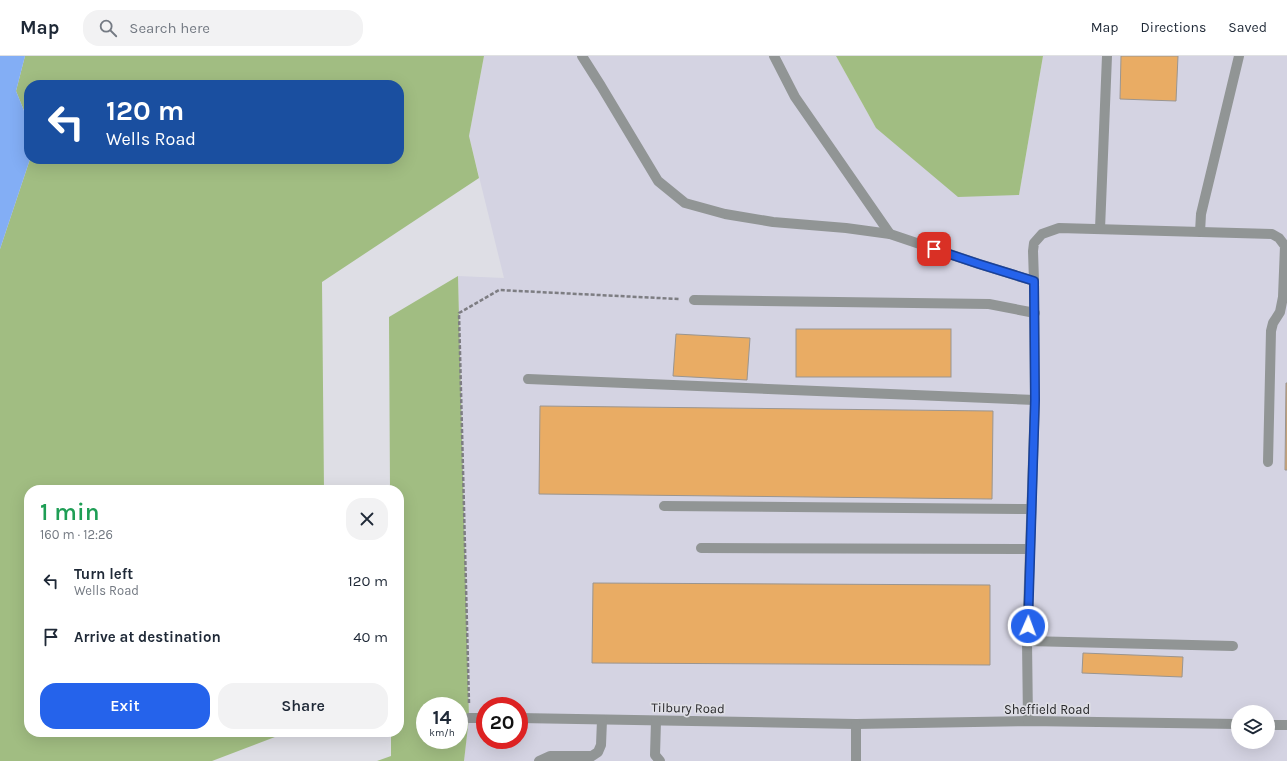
<!DOCTYPE html>
<html lang="en">
<head>
<meta charset="utf-8">
<style>
	body { margin:0; font-family:Karla,sans-serif; background:#f2f2f3; color:#1f2937; height:100vh; display:flex; flex-direction:column; font-size:15px; white-space:nowrap }
	* { box-sizing:border-box; margin:0 }
	p { font-size:13px; color:#747a83 }
	.icon { flex:none; width:22px; height:22px; fill:none; stroke:currentColor; stroke-width:2; stroke-linecap:round; stroke-linejoin:round }
	.map { position:relative; flex:1; overflow:hidden }
	.side { position:absolute; left:24px; top:429px; width:380px; height:252px; display:flex; flex-direction:column; background:#fff; border-radius:16px; box-shadow:0 4px 16px #0002 }
	.side>* { flex:none }
	.guide { position:absolute; left:24px; top:24px; width:380px; height:84px; border-radius:16px; box-shadow:0 4px 16px #0002; background:#1a4fa0; color:#fff; overflow:hidden }
	.controls { position:absolute; left:1231px; top:649px; display:grid; gap:8px }
	.controls a { display:grid; place-items:center; width:44px; height:44px; border-radius:50%; background:#fff; box-shadow:0 4px 16px #0002; font-size:20px }
	.speed { position:absolute; left:416px; top:641px; display:flex; gap:8px; font-size:20px; font-weight:700; text-align:center }
	.speed>* { display:grid; place-content:center; width:52px; height:52px; border-radius:50%; background:#fff; box-shadow:0 4px 16px #0002; line-height:1 }
	.speed small { font-size:10px; font-weight:400 }
	.speed .limit { border:6px solid #d22; background:#fff; color:#111 }
	.pin { position:absolute; display:grid; place-items:center; width:34px; height:34px; color:#fff; margin:-17px; border-radius:8px; box-shadow:0 2px 6px #0006 }
	.me { position:absolute; width:44px; margin:-22px; rotate:2deg; stroke-linejoin:round; filter:drop-shadow(0 0 3px #0008) }
	.turn { display:flex; align-items:center; gap:14px; height:84px; padding:0 16px; font-size:18px }
	.turn .icon { width:52px; height:52px; stroke-width:2.5 }
	.turn b { display:block; font-size:28px; line-height:34px }
	.round { display:grid; place-items:center; flex:none; width:42px; height:42px; border-radius:16px; background:#f2f2f3 }
	.head { display:flex; align-items:center; justify-content:space-between; height:68px; padding:0 16px }
	h1 { font-size:24px; font-weight:600; line-height:30px; color:#1e9e55 }
	.cta { display:flex; gap:8px; margin-top:auto; padding:8px 16px }
	.cta a { flex:1; height:46px; border-radius:16px; background:#2563eb; color:#fff; font-size:16px; font-weight:600; line-height:46px; text-align:center }
	.cta a+a { background:#f2f2f3; color:#1f2937 }
	ul { padding:0; list-style:none }
	li { display:flex; align-items:center; gap:12px; height:56px; padding:0 16px }
	li div { flex:1 }
	li b { display:block; font-size:15px }
	li em { font-style:normal }
	header { display:flex; align-items:center; gap:24px; box-sizing:border-box; height:56px; padding:0 20px; background:#fff; border-bottom:1px solid #e0e1e3 }
	header strong { font-size:19px }
	nav { display:flex; gap:22px; margin-inline-start:auto; font-size:14px }
	.search { width:280px; height:36px; background:#f2f2f3; display:flex; align-items:center; gap:10px; box-sizing:border-box; padding:0 14px; border-radius:16px; color:#747a83; font-size:15px }
	.map>svg:first-child { display:block }
	.built { fill:#d4d3e2; fill-rule:evenodd }
	.green { fill:#a1bd82; fill-rule:evenodd }
	.water { fill:#83aef5 }
	.building { fill:#e9ac64; stroke:#9a9590 }
	.lines { fill:none; stroke-linecap:round; stroke-linejoin:round }
	.path { stroke:#7d7d82; stroke-width:2.5; stroke-dasharray:4 2; stroke-linecap:butt }
	.minor { stroke:#919595; stroke-width:10 }
	.route-casing { stroke:#184099; stroke-width:10 }
	.route { stroke:#2563eb; stroke-width:7 }
	.labels { text-anchor:middle; dominant-baseline:central; stroke-width:3.5; stroke-linejoin:round; paint-order:stroke }
	.street-label { font-size:13px; fill:#27272a; stroke:#dedee5 }
</style>
</head>
<body>
<header>
<strong>Map</strong>
<div class="search"><svg class="icon" aria-label="search" viewBox="0 0 24 24"><circle cx="10" cy="10" r="6"/><path d="M15 15l6 6"/></svg>Search here</div>
<nav><a>Map</a><a>Directions</a><a>Saved</a></nav>
</header>
<div class="map">
<svg width="1287" height="705" viewBox="0 0 1287 705">
	<rect width="100%" height="100%" fill="#dedee5"/>
	<path class="built" d="M 484,0 L 836,0 L 876,72 L 1019,139 L 1043,0 L 1287,0 L 1287,705 L 464,705 L 469,662 L 458,220 L 504,222 L 469,80 ZM 485,650 L 519,650 L 519,684 L 485,684 ZM 1238,656 L 1268,656 L 1268,686 L 1238,686 Z"/>
	<g class="green">
		<path d="M 25,0 L 484,0 L 469,80 L 479,122 L 322,226 L 324,434 L 29,434 L 29,676 L 288,676 L 212,705 L 0,705 L 0,193 L 30,103 L 399,103 L 399,29 L 29,29 L 29,67 L 16,35 Z"/>
		<path d="M 836,0 L 1043,0 L 1019,139 L 958,141 L 876,72 Z"/>
		<path d="M 458,220 L 469,662 L 464,705 L 377,705 L 391,700 L 391,676 L 399,676 L 399,434 L 390,434 L 389,261 ZM 425,650 L 459,650 L 459,684 L 425,684 Z"/>
	</g>
	<path class="water" d="M 0,0 L 25,0 L 16,35 L 29,67 L 29,103 L 30,103 L 0,193 Z"/>
	<g class="building">
		<path d="M 1121,0 L 1178,0 L 1176,45 L 1120,43 Z"/>
		<rect x="796" y="273" width="155" height="48"/>
		<path d="M 676,278 L 750,282 L 747,324 L 673,320 Z"/>
		<path d="M 1286,327 L 1287,327 L 1287,414 L 1285,414 Z"/>
		<path d="M 540,350 L 993,355 L 992,443 L 539,438 Z"/>
		<path d="M 593,527 L 990,529 L 990,609 L 592,607 Z"/>
		<path d="M 1083,597 L 1183,601 L 1182,621 L 1082,617 Z"/>
	</g>
	<g class="lines">
		<path class="path" d="M 469,647 L 459,257 L 499,234 L 679,243"/>
		<g class="minor">
			<path d="M 582,0 L 601,30 L 658,125 L 685,147 L 725,158 L 773,166 L 846,172 L 890,178 L 979,208 L 1034,225"/>
			<path d="M 774,0 L 795,41 L 890,178"/>
			<path d="M 1100,173 L 1107,0"/>
			<path d="M 1200,176 L 1201,158 L 1239,0"/>
			<path d="M 694,244 L 989,248 L 1035,257"/>
			<path d="M 528,323 L 1035,344"/>
			<path d="M 664,450 L 1031,453"/>
			<path d="M 701,492 L 1030,493"/>
			<path d="M 1027,585 L 1233,590"/>
			<path d="M 469,662 L 485,662"/>
			<path d="M 519,662 L 856,668 L 1028,665 L 1238,668"/>
			<path d="M 656,665 L 655,699 L 660,705"/>
			<path d="M 1028,665 L 1027,585 L 1035,344 L 1034,225 L 1033,195 L 1034,187 L 1042,178 L 1059,172 L 1272,178 L 1279,182 L 1285,190 L 1283,241 L 1280,256 L 1273,267 L 1271,275 L 1268,406"/>
			<path d="M 1268,669 L 1287,669"/>
			<path d="M 539,705 L 550,700 L 592,700 L 598,696 L 601,689 L 602,664"/>
			<path d="M 856,705 L 856,668"/>
		</g>
	</g>
	<g class="lines">
		<defs>
			<path id="route" d="M 934,193 L 979,208 L 1034,225 L 1035,344 L 1028,570"/>
		</defs>
		<use href="#route" class="route-casing"/>
		<use href="#route" class="route"/>
	</g>
	<g class="labels">
		<g class="street-label">
			<text transform="translate(688 652) rotate(1)">Tilbury Road</text>
			<text x="1047" y="653">Sheffield Road</text>
		</g>
	</g>
</svg>
<div class="controls">
<a><svg class="icon" aria-label="layers" viewBox="0 0 24 24"><path d="M12 4l9 5-9 5-9-5zM3 14l9 5 9-5"/></svg></a>
</div>
<div class="speed"><div>14<small>km/h</small></div><div class="limit">20</div></div>
<div class="pin" style="left:934px;top:193px;background:#d93025"><svg class="icon" aria-label="arrive" viewBox="0 0 24 24"><path d="M6 21V4h12l-3 4 3 4H6"/></svg></div>
<svg class="me" style="left:1028px;top:570px" viewBox="-20 -20 40 40"><circle r="17" fill="#2563eb" stroke="#fff" stroke-width="3"/><path d="M0-11L8 9 0 5-8 9z" fill="#fff"/></svg>
<div class="guide">
<div class="turn"><svg class="icon" aria-label="left" viewBox="0 0 24 24"><path d="M17 20v-9H6M10 6l-5 5 5 5"/></svg><div><b>120 m</b>Wells Road</div></div>
</div>
<section class="side">
<div class="head"><div><h1>1 min</h1><p>160 m · 12:26</p></div><a class="round"><svg class="icon" aria-label="close" viewBox="0 0 24 24"><path d="M6 6l12 12M18 6L6 18"/></svg></a></div>
<ul>
<li><svg class="icon" aria-label="left" viewBox="0 0 24 24"><path d="M17 20v-9H6M10 6l-5 5 5 5"/></svg><div><b>Turn left</b><p>Wells Road</p></div><em>120 m</em></li>
<li><svg class="icon" aria-label="arrive" viewBox="0 0 24 24"><path d="M6 21V4h12l-3 4 3 4H6"/></svg><div><b>Arrive at destination</b></div><em>40 m</em></li>
</ul>
<div class="cta"><a>Exit</a><a>Share</a></div>
</section>
</div>
</body>
</html>
